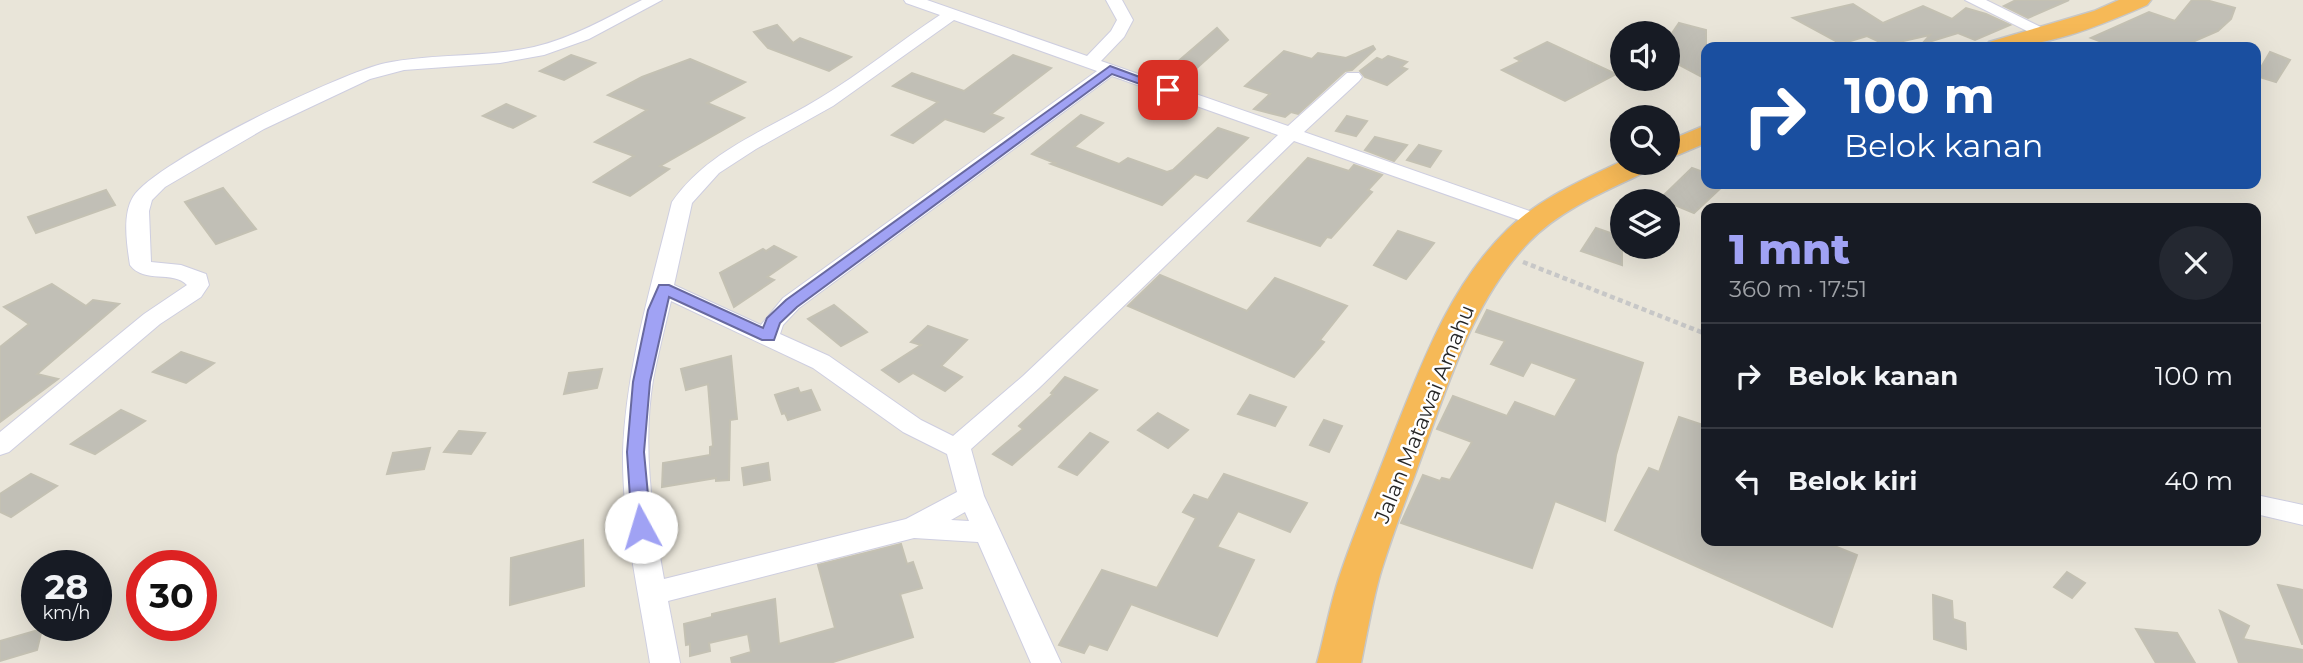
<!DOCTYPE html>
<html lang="id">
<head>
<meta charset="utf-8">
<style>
	body { margin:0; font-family:Montserrat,sans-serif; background:#242831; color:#f1f3f6; height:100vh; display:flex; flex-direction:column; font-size:26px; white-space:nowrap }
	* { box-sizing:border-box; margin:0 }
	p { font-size:23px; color:#9ea1a6 }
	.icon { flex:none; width:38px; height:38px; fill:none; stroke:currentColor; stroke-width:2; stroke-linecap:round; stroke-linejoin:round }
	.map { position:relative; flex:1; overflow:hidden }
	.side { position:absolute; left:1701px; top:203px; width:560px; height:343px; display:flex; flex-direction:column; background:#171b24; border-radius:14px; box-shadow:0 7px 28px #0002 }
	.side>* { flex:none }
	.guide { position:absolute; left:1701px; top:42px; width:560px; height:147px; border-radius:14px; box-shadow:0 7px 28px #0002; background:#1a4fa0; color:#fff; overflow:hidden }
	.tools { position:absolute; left:1610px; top:21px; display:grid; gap:14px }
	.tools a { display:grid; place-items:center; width:70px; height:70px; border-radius:50%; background:#171b24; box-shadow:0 7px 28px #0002; font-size:35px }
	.speed { position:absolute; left:21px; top:550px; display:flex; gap:14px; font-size:35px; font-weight:700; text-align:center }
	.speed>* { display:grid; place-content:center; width:91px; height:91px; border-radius:50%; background:#171b24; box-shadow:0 7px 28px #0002; line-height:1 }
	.speed small { font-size:18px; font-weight:400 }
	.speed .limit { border:10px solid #d22; background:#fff; color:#111 }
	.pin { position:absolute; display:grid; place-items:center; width:60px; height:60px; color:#fff; margin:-30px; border-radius:14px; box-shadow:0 4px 10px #0006 }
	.me { position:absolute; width:77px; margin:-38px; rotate:354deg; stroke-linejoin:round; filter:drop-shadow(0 0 5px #0008) }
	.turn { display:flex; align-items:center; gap:24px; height:147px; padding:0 28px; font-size:32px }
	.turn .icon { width:91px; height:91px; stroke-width:2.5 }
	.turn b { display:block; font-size:49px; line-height:60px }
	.round { display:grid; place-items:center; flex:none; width:74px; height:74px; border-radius:37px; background:#242831 }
	.summary { display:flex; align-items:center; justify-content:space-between; height:119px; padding:0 28px }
	h1 { font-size:42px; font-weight:800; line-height:52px; color:#a0a2f4 }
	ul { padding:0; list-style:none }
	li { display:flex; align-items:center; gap:21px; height:105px; padding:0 28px; border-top:2px solid #363941 }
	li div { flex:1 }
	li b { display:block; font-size:26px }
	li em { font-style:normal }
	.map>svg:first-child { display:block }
	.building { fill:#c1bfb6; stroke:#c4c1b3; stroke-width:2 }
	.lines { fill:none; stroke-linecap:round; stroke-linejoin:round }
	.minor-casing { stroke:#cecee0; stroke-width:2 }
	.highway-casing { stroke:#c7c7c7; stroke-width:3 }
	.path { stroke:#c7c7c7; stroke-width:4.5; stroke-dasharray:5 3.5; stroke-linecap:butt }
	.minor { fill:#fff; fill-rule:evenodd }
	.highway { fill:#f6b957; fill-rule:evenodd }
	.route { fill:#a0a2f4; stroke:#68699f; stroke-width:2 }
	.labels { text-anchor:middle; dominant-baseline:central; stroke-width:5; stroke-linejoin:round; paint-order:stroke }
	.street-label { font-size:21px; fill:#272727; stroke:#fff }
</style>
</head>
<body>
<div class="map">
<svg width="2303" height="663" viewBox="0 0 2303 663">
	<rect width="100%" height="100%" fill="#e9e5d9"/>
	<g class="building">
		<path d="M 2016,0 L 2069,0 L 2028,18 L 2004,6 Z"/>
		<path d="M 2192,0 L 2206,0 L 2235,8 L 2231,19 L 2218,31 L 2181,47 L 2115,47 L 2091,38 L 2149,12 L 2175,21 Z"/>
		<path d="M 1853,4 L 1883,23 L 1923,6 L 1952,19 L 1966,8 L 1986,14 L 2010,25 L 1975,40 L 1958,33 L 1922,44 L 1930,35 L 1886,45 L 1867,36 L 1841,44 L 1793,18 Z"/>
		<path d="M 1679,23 L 1706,30 L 1706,79 L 1668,59 L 1668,39 Z"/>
		<path d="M 777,25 L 793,43 L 800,38 L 851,57 L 829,71 L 768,48 L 754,32 Z"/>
		<path d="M 1217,28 L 1228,40 L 1188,76 L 1168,70 Z"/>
		<path d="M 1547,42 L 1616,74 L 1565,101 L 1502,70 L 1521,61 L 1515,58 Z"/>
		<path d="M 1373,46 L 1375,49 L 1352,70 L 1345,71 L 1298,114 L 1291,112 L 1285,117 L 1254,109 L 1270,94 L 1245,86 L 1284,51 L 1312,59 L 1318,53 L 1346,58 Z"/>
		<path d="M 2270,52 L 2290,60 L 2276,82 L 2256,76 Z"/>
		<path d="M 571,55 L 595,63 L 564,80 L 540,71 Z"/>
		<path d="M 1013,55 L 1051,68 L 991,114 L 1003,118 L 984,132 L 945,119 L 913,143 L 892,135 L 938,102 L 893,86 L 912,73 L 964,91 Z"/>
		<path d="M 1388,56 L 1407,62 L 1401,67 L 1407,69 L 1387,85 L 1365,77 L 1360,71 L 1377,58 L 1382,60 Z"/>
		<path d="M 690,59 L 745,82 L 707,103 L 744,118 L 660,166 L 669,169 L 630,196 L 594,182 L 634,156 L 595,142 L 647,110 L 608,95 L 642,77 Z"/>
		<path d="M 506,104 L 535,116 L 513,128 L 483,116 Z"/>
		<path d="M 1081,115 L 1103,123 L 1074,147 L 1119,164 L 1128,158 L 1167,172 L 1173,170 L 1218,128 L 1248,138 L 1207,178 L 1195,174 L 1162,205 L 1051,164 L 1055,163 L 1032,154 Z"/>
		<path d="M 1347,116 L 1367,121 L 1356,136 L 1336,131 Z"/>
		<path d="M 1375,137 L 1407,145 L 1394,161 L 1365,150 Z"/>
		<path d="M 1419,145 L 1441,151 L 1430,167 L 1407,160 Z"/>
		<path d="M 1308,158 L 1349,171 L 1354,165 L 1382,175 L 1368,190 L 1372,192 L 1331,238 L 1327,237 L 1320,246 L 1248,221 Z"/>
		<path d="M 1692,168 L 1706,173 L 1706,184 L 1725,184 L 1694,213 L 1660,199 Z"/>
		<path d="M 223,188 L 256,229 L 216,244 L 185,202 Z"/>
		<path d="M 106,190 L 115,205 L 36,233 L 28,217 Z"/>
		<path d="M 1596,228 L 1622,237 L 1622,265 L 1581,251 Z"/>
		<path d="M 1398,231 L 1434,243 L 1406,279 L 1374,265 Z"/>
		<path d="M 774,246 L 796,257 L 767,277 L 774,280 L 734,307 L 720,273 L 763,249 L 766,251 Z"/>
		<path d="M 1160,275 L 1247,311 L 1275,278 L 1347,306 L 1320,340 L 1324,342 L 1294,377 L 1128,306 Z"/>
		<path d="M 52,284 L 86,306 L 93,300 L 119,304 L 37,374 L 58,379 L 0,422 L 0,347 L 29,324 L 4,307 Z"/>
		<path d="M 834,305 L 850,318 L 867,332 L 841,346 L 808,319 Z"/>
		<path d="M 1487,310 L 1643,363 L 1616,455 L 1605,521 L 1555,501 L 1532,568 L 1401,523 L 1423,475 L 1440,481 L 1442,478 L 1450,480 L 1472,442 L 1437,429 L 1453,396 L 1507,416 L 1515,402 L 1555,417 L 1577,379 L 1531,362 L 1523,376 L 1491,364 L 1505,341 L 1476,332 Z"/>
		<path d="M 928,326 L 967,340 L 941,366 L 962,377 L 945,391 L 913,373 L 899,382 L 882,370 L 921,345 L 911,342 Z"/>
		<path d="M 181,352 L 214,363 L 186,383 L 153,372 Z"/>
		<path d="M 731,356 L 737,419 L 730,420 L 729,480 L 716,481 L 716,478 L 662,487 L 663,463 L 710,455 L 710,447 L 713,446 L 708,384 L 686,390 L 681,369 Z"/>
		<path d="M 602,369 L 597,388 L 564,394 L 569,373 Z"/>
		<path d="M 1065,377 L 1097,390 L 1012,465 L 993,454 L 1023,429 L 1019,426 L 1053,394 L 1051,393 Z"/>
		<path d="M 798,388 L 800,393 L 811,390 L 820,410 L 788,420 L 785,413 L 782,414 L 775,395 Z"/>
		<path d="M 1250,395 L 1286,407 L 1275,426 L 1238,414 Z"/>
		<path d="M 121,410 L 145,421 L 95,454 L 71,444 Z"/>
		<path d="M 1158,413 L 1188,430 L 1168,448 L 1138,430 Z"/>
		<path d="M 1679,417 L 1706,426 L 1706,541 L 1822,541 L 1857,555 L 1832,627 L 1615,530 L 1649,468 L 1659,472 Z"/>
		<path d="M 1324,420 L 1342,426 L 1329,452 L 1310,445 Z"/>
		<path d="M 459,431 L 485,433 L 471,454 L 444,452 Z"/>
		<path d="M 1090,433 L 1108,442 L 1077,475 L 1059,467 Z"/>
		<path d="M 430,448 L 424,469 L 387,474 L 393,453 Z"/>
		<path d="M 768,463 L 770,480 L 744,485 L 742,468 Z"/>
		<path d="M 31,474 L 57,486 L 11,517 L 0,512 L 0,494 Z"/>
		<path d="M 1224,474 L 1307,503 L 1290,532 L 1238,511 L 1217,547 L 1254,560 L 1217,636 L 1131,604 L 1107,650 L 1089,644 L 1084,653 L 1059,645 L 1102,570 L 1157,588 L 1196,518 L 1183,512 L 1194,495 L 1208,500 Z"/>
		<path d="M 583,540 L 584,586 L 510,605 L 511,558 Z"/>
		<path d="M 901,544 L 907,564 L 913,562 L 922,588 L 900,594 L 913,637 L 830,663 L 732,663 L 731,658 L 751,652 L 748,634 L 709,643 L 710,651 L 690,656 L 690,644 L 686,645 L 684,624 L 712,617 L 712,614 L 775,599 L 779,644 L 835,628 L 818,565 Z"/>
		<path d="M 2067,572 L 2085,583 L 2072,598 L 2054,587 Z"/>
		<path d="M 2278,585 L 2303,590 L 2303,644 L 2302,644 Z"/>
		<path d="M 1933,595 L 1952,601 L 1953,619 L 1965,623 L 1966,649 L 1934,639 Z"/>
		<path d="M 2220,611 L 2249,626 L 2243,639 L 2303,650 L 2303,663 L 2239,663 Z"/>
		<path d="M 42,629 L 37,650 L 0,661 L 0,641 Z"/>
		<path d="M 2136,629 L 2177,633 L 2195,663 L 2156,663 Z"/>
	</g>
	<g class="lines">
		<defs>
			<g id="minor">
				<path d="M 642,0 L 662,0 L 589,39 L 544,55 L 500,63 L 404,70 L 370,79 L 264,129 L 165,187 L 152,200 L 149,211 L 151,262 L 181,265 L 206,274 L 209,285 L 201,297 L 160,324 L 9,452 L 0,455 L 0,432 L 144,314 L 187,285 C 173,270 144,284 130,265 C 127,245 122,215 133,197 C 154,162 342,72 386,63 C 435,53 486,58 534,47 C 572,38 607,18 642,0 Z"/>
				<path d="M 904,0 L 927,0 L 1087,56 L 1111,31 L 1117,20 L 1106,0 L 1122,0 L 1133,20 L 1124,37 L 1101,61 L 1288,126 L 1347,73 L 1359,73 L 1362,77 L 1359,81 L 1304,132 L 1544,216 L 1547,220 L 1544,224 L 1530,224 L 1294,141 L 1039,388 L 971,449 L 984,496 L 1061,663 L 1031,663 L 978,542 L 914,538 L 668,601 L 680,663 L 650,663 C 639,594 622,523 623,452 C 626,367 652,284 672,202 C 708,150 768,130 820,98 C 862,73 899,42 940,15 L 906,3 ZM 954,20 L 1097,71 L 783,298 L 761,325 L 674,285 L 692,203 L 719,173 L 756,149 L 833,106 ZM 1112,76 L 1278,135 L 1023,376 L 953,436 L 921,420 L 829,356 L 780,334 L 783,325 L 799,308 ZM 671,301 L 813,368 L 903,432 L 947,454 L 957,492 L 906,519 L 664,579 C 652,513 642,446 653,380 C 658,353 665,327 671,301 ZM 965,512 L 969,521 L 951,520 Z"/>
				<path d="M 1965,0 L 1986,0 L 2055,34 L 2053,38 L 2041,38 Z"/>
				<path d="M 2261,496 L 2303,505 L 2303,525 L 2256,514 L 2256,498 Z"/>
			</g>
			<g id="highway">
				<path d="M 2119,0 L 2151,0 L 2147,5 C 2097,27 2041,50 1986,47 L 1989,42 L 2094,11 Z"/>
				<path d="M 1706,125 L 1706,143 L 1668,159 L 1668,141 Z"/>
				<path d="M 1622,161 L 1656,163 L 1652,169 C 1610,189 1562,208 1529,242 C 1477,296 1453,370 1428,439 C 1412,484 1394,529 1380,575 C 1372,604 1367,634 1361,663 L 1317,663 C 1325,634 1330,604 1340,575 C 1355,530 1374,486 1391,441 C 1421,366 1449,286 1508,229 C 1540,198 1583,180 1622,161 Z"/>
			</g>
		</defs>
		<use href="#minor" class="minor-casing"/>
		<use href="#highway" class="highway-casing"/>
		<path class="path" d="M 1523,262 L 1706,334"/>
		<use href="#minor" class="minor"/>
		<use href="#highway" class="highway"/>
	</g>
	<path class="route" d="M 1110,66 L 1175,90 L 1168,94 L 1112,74 L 797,307 L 780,323 L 774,340 L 762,340 L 669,297 L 650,382 L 644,452 L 651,527 L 648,532 L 641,534 L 635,532 L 632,527 L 627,452 L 633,382 L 648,310 L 659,285 L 669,285 L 763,328 L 767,318 L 786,300 Z"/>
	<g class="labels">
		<g class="street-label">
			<text transform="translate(1424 414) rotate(-68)">Jalan Matawai Amahu</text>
		</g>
	</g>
</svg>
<div class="tools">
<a><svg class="icon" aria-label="sound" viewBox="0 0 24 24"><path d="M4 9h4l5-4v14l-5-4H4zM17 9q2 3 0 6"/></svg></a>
<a><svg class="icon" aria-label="search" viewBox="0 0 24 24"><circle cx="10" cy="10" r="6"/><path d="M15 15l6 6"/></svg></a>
<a><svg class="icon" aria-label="layers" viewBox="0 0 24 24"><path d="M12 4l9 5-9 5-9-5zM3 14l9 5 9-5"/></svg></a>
</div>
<div class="speed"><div>28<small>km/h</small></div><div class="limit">30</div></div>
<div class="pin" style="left:1168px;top:90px;background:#d93025"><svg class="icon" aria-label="arrive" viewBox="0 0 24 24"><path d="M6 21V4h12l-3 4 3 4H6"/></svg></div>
<svg class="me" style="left:641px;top:527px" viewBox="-20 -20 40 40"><circle r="19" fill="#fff"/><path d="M0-13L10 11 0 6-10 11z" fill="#a0a2f4"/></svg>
<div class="guide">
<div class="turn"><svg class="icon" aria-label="right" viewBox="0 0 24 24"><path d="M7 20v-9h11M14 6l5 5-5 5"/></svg><div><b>100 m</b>Belok kanan</div></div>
</div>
<section class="side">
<div class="summary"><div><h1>1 mnt</h1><p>360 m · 17:51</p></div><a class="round"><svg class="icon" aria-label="close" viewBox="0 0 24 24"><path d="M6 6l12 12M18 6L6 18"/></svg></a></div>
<ul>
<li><svg class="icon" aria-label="right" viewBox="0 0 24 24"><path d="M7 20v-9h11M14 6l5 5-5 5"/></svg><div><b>Belok kanan</b></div><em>100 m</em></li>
<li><svg class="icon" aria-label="left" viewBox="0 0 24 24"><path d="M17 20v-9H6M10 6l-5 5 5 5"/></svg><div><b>Belok kiri</b></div><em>40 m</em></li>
</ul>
</section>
</div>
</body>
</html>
